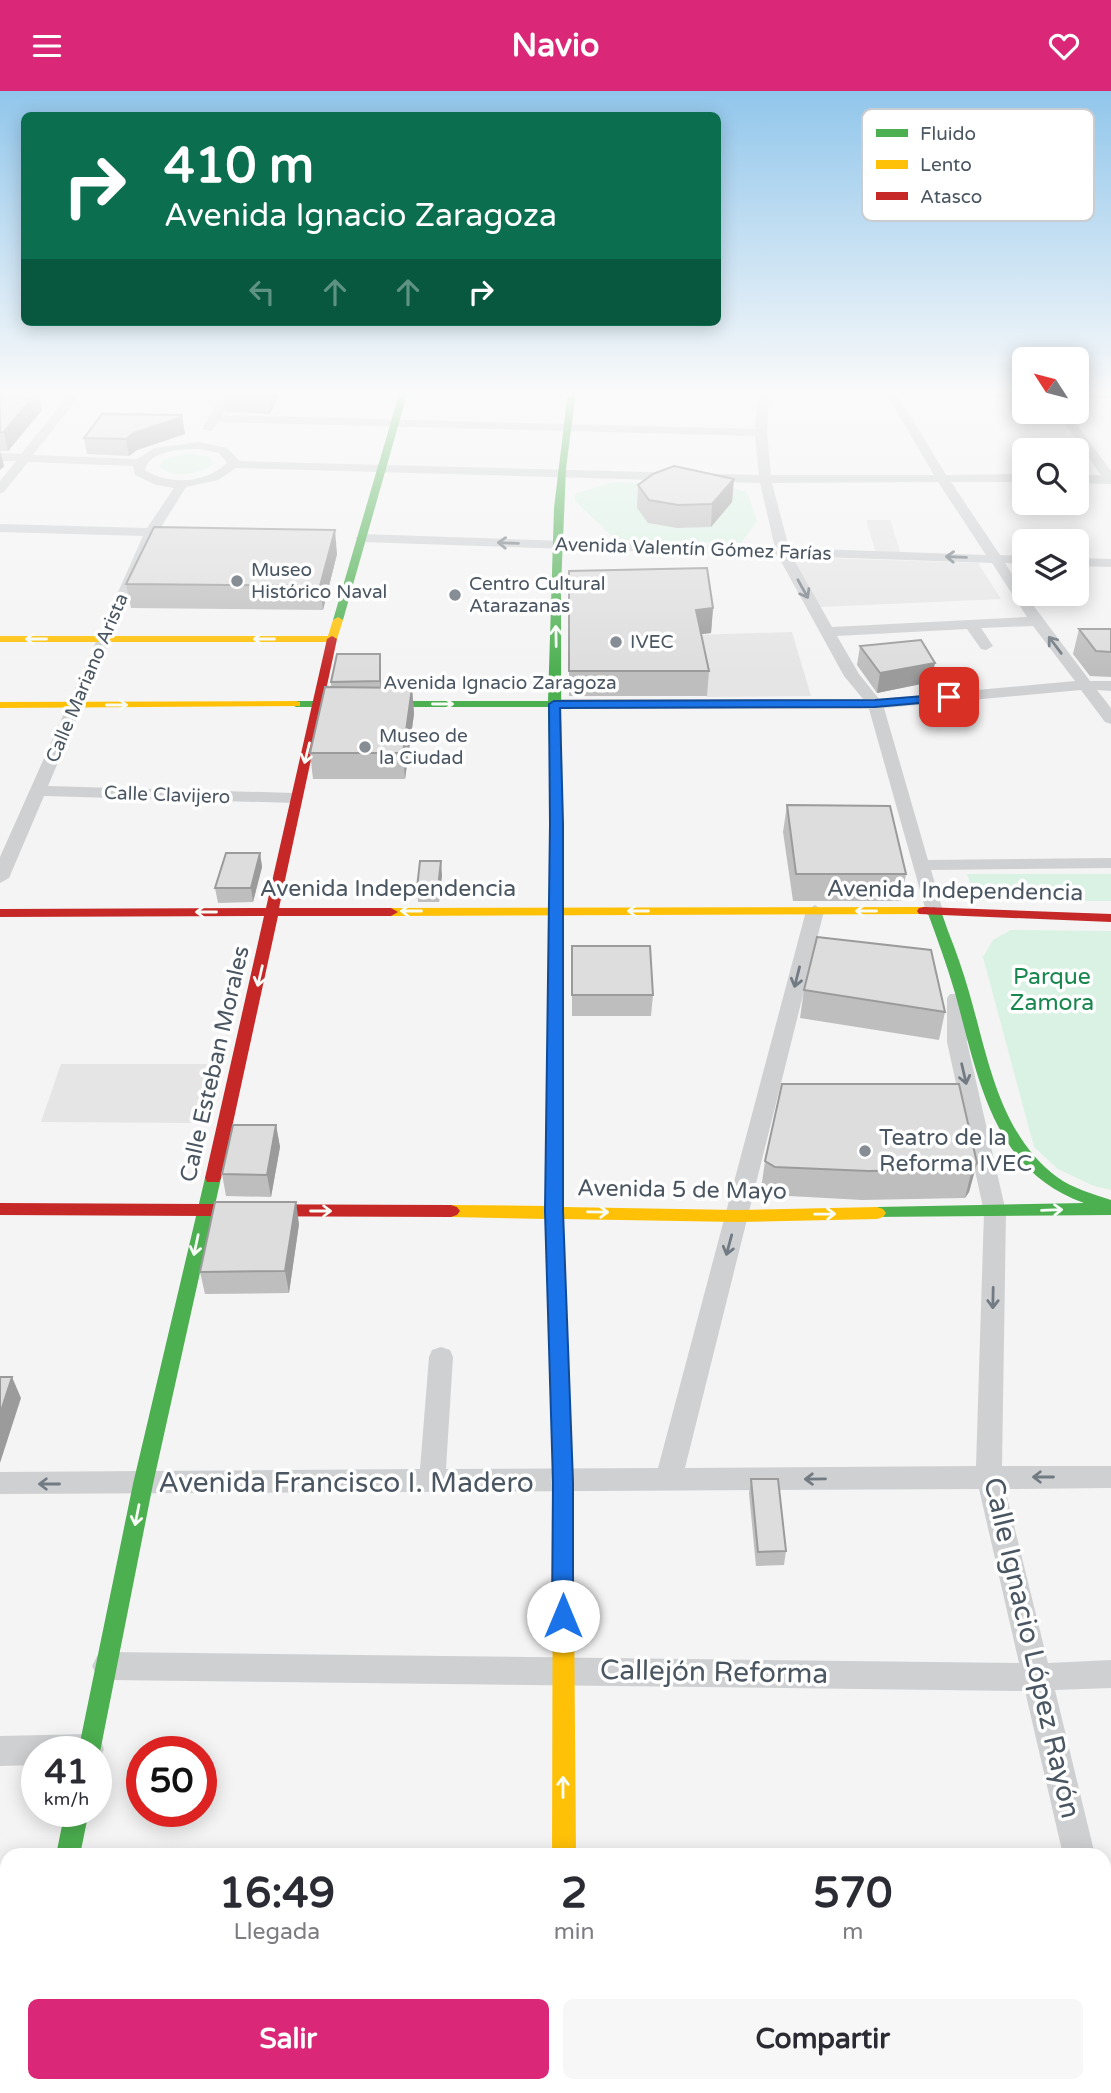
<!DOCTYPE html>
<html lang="es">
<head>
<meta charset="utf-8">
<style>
	body { margin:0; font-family:"Varela Round",sans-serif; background:#f7f7f7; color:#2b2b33; height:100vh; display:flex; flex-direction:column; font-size:26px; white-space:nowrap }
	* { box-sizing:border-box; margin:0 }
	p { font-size:23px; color:#7c7c81 }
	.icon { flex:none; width:38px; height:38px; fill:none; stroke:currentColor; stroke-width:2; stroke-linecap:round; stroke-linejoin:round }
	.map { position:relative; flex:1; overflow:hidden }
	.panel { position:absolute; left:0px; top:1757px; width:1111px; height:245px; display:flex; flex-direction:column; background:#fff; border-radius:21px 21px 0 0; box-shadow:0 4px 18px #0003 }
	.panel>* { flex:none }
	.hud { position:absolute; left:21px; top:21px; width:700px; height:214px; border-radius:10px; box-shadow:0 4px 18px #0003; background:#0b6e4f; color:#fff; overflow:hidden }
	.needle { width:46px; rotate:306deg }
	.controls { position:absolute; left:1012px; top:256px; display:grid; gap:14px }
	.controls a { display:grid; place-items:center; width:77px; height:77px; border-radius:10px; background:#fff; box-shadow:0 4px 18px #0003; font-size:35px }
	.speed { position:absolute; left:21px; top:1645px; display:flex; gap:14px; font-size:35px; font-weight:700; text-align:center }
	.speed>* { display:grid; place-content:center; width:91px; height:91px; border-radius:50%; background:#fff; box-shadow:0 4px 18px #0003; line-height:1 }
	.speed small { font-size:18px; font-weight:400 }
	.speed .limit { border:10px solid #d22; background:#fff; color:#111 }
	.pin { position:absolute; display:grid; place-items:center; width:60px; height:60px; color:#fff; margin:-30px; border-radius:14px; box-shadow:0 4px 10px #0006 }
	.me { position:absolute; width:77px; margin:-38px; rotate:0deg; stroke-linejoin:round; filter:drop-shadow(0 0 5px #0008) }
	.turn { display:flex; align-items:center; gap:24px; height:147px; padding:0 28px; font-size:32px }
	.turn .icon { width:91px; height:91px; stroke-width:2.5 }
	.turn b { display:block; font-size:49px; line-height:60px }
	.lanes { display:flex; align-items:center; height:66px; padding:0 28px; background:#0003; justify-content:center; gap:35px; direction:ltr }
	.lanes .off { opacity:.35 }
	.eta { display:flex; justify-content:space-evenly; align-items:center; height:119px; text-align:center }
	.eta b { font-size:42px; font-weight:800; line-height:49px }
	.cta { display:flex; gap:14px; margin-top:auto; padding:14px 28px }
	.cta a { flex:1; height:80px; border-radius:10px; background:#db2777; color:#fff; font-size:28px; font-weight:800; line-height:80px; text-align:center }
	.cta a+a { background:#f7f7f7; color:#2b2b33 }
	header { display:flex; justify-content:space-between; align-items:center; height:91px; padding:0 28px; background:#db2777; color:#fff; font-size:32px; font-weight:800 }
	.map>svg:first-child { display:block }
	.education { fill:#e6e5e6 }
	.green { fill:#d9f2e3; fill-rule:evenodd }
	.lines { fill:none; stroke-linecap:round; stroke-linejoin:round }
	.street { fill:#ced0d2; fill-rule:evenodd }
	.fast { fill:#4caf50; fill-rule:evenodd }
	.slow { fill:#ffc107; fill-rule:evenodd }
	.jam { fill:#c62828; fill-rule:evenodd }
	.wall { fill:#bebebf }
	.shaded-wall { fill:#9b9b9b }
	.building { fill:#ddddde; stroke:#9b9b9b; stroke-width:2 }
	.oneway { stroke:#727b83 }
	.oneway2 { stroke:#f6fbf6 }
	.route { fill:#1a73e8; stroke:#114b97; stroke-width:2 }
	.poi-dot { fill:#868d94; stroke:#fff; stroke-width:2.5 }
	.labels { text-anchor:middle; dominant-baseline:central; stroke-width:7; stroke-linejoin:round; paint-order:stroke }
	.far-street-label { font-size:19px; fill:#4a5661; stroke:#fff }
	.far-poi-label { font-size:19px; fill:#4a5661; stroke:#fff; text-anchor:start }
	.street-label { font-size:23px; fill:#4a5661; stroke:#fff }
	.park-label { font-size:23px; fill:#17864f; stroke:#fff }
	.poi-label { font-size:23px; fill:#4a5661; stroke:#fff; text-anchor:start }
	.near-street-label { font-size:28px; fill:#4a5661; stroke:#fff }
	.key { fill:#fff; stroke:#c9ccd0; stroke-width:2 }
	.key-label { font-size:19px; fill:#4a5661 }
</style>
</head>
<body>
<header><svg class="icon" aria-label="menu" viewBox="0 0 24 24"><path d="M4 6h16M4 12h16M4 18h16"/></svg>Navio<svg class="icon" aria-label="heart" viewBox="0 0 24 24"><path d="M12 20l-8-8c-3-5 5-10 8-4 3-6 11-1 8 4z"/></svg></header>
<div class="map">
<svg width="1111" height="2002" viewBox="0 0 1111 2002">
	<rect width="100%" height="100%" fill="#f4f4f4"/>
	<g class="education">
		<path d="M 866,429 L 890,429 L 901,463 L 876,462 Z"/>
		<path d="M 793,466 L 978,472 L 1001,508 L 820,516 Z"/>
		<path d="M 792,541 L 811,605 L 707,606 L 695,544 Z"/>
		<path d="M 61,973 L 211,973 L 196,1032 L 41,1031 Z"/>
	</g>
	<g class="green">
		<path d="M 188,362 L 210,366 L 213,373 C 199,384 172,389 159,375 L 164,368 Z"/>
		<path d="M 614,391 L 724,394 L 747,401 L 757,430 L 741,452 L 616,449 L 575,410 L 574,403 ZM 732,411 L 711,436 L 677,437 L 648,432 Z"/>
		<path d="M 967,783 L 1111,783 L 1111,810 L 976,810 Z"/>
		<path d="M 1011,839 L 1111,840 L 1111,1099 L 1094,1095 L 1058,1078 L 1034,1056 L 983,866 L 993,849 Z"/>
	</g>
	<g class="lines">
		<g class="street">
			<path d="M 72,300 L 83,300 L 33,364 L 137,368 L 155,357 L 200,351 L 227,357 L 240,370 L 759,384 L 755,345 L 218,331 L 212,340 L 202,338 L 224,300 L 235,300 L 222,324 L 755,338 L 758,304 L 717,303 L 712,300 L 1024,301 L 1024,307 L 899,306 L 946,384 L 1024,383 L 1024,391 L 951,391 L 1000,464 L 1024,465 L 1024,473 L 1005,472 L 1024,502 L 1090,590 L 1111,590 L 1111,600 L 1097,599 L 1111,617 L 1111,633 L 1105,631 L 1081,599 L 884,617 L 928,769 L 1111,767 L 1111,777 L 931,779 L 943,820 L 941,824 L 927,824 L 869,618 L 554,618 L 546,613 L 554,608 L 863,608 L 844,585 L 778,465 L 362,451 L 355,447 L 362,443 L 775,457 L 760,392 L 236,377 L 218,389 L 186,396 L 158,441 L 138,483 L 48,695 L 295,702 L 303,707 L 295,712 L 44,705 L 9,787 L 0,792 L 0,766 L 143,445 L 0,441 L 0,433 L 147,437 L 174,397 L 156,394 L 135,384 L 133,375 L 28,371 L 4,401 L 0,402 L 0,390 L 16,370 L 0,370 L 0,362 L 21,363 ZM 769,304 L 888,306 L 934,384 L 771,384 L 767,342 ZM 200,358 L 219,362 L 227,372 C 206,392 169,395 145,379 C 149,359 183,358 200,358 ZM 938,391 L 986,464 L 789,457 L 772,392 ZM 792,465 L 992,472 L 1027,526 L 832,536 ZM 1033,535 L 1075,590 L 879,608 L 859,583 L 837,545 L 967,538 L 981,558 L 986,559 L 993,555 L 981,537 Z"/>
			<rect x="1076" y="301" width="35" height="6"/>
			<path d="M 1056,320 L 1067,320 L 1111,380 L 1111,393 L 1076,392 L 1076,384 L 1101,384 Z"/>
			<path d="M 1076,467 L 1111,468 L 1111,476 L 1076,475 Z"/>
			<path d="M 815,814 L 824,820 L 685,1377 L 976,1375 L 984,1121 L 947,951 L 947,907 L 950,903 L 964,903 L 967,907 L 967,951 L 1006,1121 L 1002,1375 L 1111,1375 L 1111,1397 L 1005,1398 L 1048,1572 L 1111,1569 L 1111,1597 L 1055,1599 L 1095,1764 L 1063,1764 L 1025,1600 L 107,1589 L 97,1585 L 92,1575 L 97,1565 L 107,1561 L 1019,1572 L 979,1398 L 0,1403 L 0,1381 L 420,1378 L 429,1266 L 432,1259 L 441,1256 L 450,1259 L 453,1266 L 446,1378 L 658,1377 L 806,820 Z"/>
			<path d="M 89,1643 L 100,1647 L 104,1658 L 100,1669 L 96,1670 L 96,1661 L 37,1661 L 37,1674 L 0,1675 L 0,1645 Z"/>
			<rect x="1104" y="1811" width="7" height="32"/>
			<rect x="0" y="1828" width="7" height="32"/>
		</g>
		<g class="fast">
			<path d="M 400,300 L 408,300 L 343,529 L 334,531 L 333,529 Z"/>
			<path d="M 568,300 L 576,300 L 566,378 L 561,495 L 562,1101 L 560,1105 L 548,1105 L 546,1101 L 551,733 L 548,616 L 296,616 L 290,613 L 296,610 L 548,610 L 554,417 Z"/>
			<path d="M 934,816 L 941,820 L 948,840 C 956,860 963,880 969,901 C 988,966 999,1043 1057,1086 C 1072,1097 1093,1103 1111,1109 L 1111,1124 L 871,1126 L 868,1122 L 871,1118 L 877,1116 L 1084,1112 C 992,1080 978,985 955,902 C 947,874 937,847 927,820 Z"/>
			<path d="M 213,1081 L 219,1083 L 221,1087 L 153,1393 L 100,1661 L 96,1669 L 96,1661 L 78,1661 L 133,1393 L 205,1087 L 207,1083 Z"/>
			<path d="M 65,1720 L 89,1720 L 80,1764 L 56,1764 Z"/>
			<path d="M 7,1986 L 7,1995 L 29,1995 L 27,2002 L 1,2002 Z"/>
			<rect x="553" y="1995" width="26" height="7"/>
		</g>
		<g class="slow">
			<path d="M 338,526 L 343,529 L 337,548 L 332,551 L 0,551 L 0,545 L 328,545 L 333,529 Z"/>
			<path d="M 296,610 L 300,611 L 300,615 L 0,617 L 0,611 Z"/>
			<path d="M 924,816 L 929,817 L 931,820 L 929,823 L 391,825 L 384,821 L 391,817 Z"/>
			<path d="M 554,1095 L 560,1097 L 563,1116 L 737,1119 L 877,1116 L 883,1118 L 886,1122 L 883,1126 L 877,1128 L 737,1131 L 563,1128 L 573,1390 L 576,1764 L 552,1764 L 553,1390 L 546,1128 L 451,1126 L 445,1124 L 442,1120 L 445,1116 L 451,1114 L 546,1115 L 548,1097 Z"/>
		</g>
		<g class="jam">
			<path d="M 332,545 L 337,548 L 279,817 L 391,817 L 398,821 L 391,825 L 278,825 L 221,1087 L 219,1091 L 207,1091 L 205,1087 L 264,825 L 0,826 L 0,818 L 266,817 L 327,548 Z"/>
			<path d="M 924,816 L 1111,823 L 1111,831 L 919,823 L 917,820 L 919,817 Z"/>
			<path d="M 0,1112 L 451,1114 L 457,1116 L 460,1120 L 457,1124 L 451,1126 L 0,1124 Z"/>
		</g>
	</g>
	<g class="wall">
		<path d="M 0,300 L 42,319 L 8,360 L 0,360 L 4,375 L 0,379 Z"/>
		<path d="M 223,300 L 281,300 L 270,323 L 226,321 Z"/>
		<path d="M 182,324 L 185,343 L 137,359 L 129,365 L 87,363 L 84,347 Z"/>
		<path d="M 734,388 L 732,411 L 711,436 L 677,437 L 648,432 L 637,417 L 638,394 Z"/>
		<path d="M 337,463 L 323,519 L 131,517 L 126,493 Z"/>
		<path d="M 569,480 L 713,517 L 711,542 L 701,543 L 709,580 L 707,605 L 569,605 Z"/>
		<path d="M 1079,538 L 1111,538 L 1111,586 L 1090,585 L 1073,563 Z"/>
		<path d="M 860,555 L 931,591 L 877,602 L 857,574 Z"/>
		<path d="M 380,563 L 381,597 L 412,597 L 414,623 L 405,688 L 313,688 L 310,662 L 331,596 L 331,591 Z"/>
		<path d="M 787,714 L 906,783 L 901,810 L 793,810 L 783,741 Z"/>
		<path d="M 260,762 L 262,776 L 253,811 L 218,812 L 215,797 Z"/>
		<path d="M 442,784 L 439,811 L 418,811 L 417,797 Z"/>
		<path d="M 572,855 L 653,904 L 651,925 L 572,925 Z"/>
		<path d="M 804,899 L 945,921 L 939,949 L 800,927 Z"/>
		<path d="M 276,1034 L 280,1056 L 271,1106 L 226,1105 L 222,1083 Z"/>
		<path d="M 765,1070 L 977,1072 L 969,1101 L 965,1107 L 862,1109 L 771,1104 L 761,1098 Z"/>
		<path d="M 299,1133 L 289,1202 L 205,1203 L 200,1181 Z"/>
		<path d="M 751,1388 L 786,1460 L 784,1474 L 756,1475 L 749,1402 Z"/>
		<path d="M 976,1995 L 1104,1995 L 1111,2002 L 977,2002 Z"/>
	</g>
	<g class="shaded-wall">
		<path d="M 38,300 L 42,319 L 8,360 L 4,341 Z"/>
		<path d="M 267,300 L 281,300 L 270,323 Z"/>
		<path d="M 182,326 L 185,343 L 137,359 L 129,365 L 126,348 L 134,342 Z"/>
		<path d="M 0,360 L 4,375 L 0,379 Z"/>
		<path d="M 734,388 L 732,411 L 711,436 L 712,413 Z"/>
		<path d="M 335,439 L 337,463 L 323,519 L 320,495 Z"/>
		<path d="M 713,517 L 711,542 L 694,544 L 696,519 Z"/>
		<path d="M 380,563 L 381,576 L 381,604 L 380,590 Z"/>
		<path d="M 935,572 L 931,591 L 877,602 L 880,582 Z"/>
		<path d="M 412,597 L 414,623 L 405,688 L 403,662 Z"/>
		<path d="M 260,762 L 262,776 L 253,811 L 251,797 Z"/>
		<path d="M 441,770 L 442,784 L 439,811 L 438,797 Z"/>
		<path d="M 276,1034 L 280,1056 L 271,1106 L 267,1084 Z"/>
		<path d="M 977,1072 L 969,1101 L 965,1107 L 972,1078 Z"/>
		<path d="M 296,1111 L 299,1133 L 289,1202 L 285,1180 Z"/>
		<path d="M 12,1286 L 21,1307 L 0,1372 L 0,1323 Z"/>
	</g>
	<g class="building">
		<path d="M 0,300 L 38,300 L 4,341 L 0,341 Z"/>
		<path d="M 102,323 L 182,324 L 182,326 L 134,342 L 126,348 L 84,347 Z"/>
		<path d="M 674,375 L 734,388 L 712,413 L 678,414 L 649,409 L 638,394 L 653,383 Z"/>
		<path d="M 154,436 L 335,439 L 320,495 L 126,493 Z"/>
		<path d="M 707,477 L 713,517 L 696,519 L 709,580 L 569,580 L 569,480 Z"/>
		<path d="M 1079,538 L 1111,538 L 1111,561 L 1096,560 Z"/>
		<path d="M 921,549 L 935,572 L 880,582 L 860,555 Z"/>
		<path d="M 337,563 L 380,563 L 380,590 L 331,591 Z"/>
		<path d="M 325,596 L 412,597 L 403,662 L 310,662 Z"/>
		<path d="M 787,714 L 890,715 L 906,783 L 796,783 Z"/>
		<path d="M 226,762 L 260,762 L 251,797 L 215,797 Z"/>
		<path d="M 420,770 L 441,770 L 438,797 L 417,797 Z"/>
		<path d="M 817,846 L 931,859 L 945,921 L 804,899 Z"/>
		<path d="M 572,855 L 650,855 L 653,904 L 572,904 Z"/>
		<path d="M 782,993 L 959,993 L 977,1072 L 972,1078 L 868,1080 L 775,1076 L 765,1070 Z"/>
		<path d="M 233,1034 L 276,1034 L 267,1084 L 222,1083 Z"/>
		<path d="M 215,1111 L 296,1111 L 285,1180 L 200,1181 Z"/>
		<path d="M 0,1286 L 12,1286 L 0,1323 Z"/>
		<path d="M 751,1388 L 778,1388 L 786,1460 L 758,1461 Z"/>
		<path d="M 1104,1879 L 1111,1879 L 1111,2002 L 993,2002 L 991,1995 L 1104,1995 Z"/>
	</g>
	<defs><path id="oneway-shaft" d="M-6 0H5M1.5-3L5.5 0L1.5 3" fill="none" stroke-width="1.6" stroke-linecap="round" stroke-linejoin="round" transform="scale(1.75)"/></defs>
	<g class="oneway">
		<use href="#oneway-shaft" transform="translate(508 452) rotate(-178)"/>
		<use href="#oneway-shaft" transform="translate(956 466) rotate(-178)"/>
		<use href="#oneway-shaft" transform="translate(803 498) rotate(61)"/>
		<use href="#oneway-shaft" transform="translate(1055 554) rotate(-127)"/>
		<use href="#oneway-shaft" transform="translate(797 886) rotate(104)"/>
		<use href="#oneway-shaft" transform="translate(964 983) rotate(77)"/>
		<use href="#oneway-shaft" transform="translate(729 1154) rotate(105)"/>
		<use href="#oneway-shaft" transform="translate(993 1207) rotate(91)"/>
		<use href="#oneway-shaft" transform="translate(1043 1386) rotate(-180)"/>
		<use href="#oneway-shaft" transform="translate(815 1388) rotate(179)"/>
		<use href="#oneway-shaft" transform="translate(49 1393) rotate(-180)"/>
	</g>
	<g class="oneway2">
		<use href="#oneway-shaft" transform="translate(556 545) rotate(-91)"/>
		<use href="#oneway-shaft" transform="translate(36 548) rotate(180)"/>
		<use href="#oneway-shaft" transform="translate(264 548) rotate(-180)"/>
		<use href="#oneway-shaft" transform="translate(443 613)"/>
		<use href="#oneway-shaft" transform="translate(117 614)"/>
		<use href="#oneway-shaft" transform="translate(307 662) rotate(104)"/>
		<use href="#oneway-shaft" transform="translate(411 820) rotate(180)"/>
		<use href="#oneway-shaft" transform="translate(638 820) rotate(180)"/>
		<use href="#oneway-shaft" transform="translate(866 820) rotate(180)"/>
		<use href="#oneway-shaft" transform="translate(206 821) rotate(180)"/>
		<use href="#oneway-shaft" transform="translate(260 885) rotate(103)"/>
		<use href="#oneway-shaft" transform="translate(1052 1119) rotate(-2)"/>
		<use href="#oneway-shaft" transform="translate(321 1120)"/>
		<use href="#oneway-shaft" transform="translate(598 1121) rotate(1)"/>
		<use href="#oneway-shaft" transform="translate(825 1123) rotate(-1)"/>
		<use href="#oneway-shaft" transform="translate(196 1154) rotate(102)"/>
		<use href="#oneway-shaft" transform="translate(137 1424) rotate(101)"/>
		<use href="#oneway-shaft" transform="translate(563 1696) rotate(-90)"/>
	</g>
	<linearGradient id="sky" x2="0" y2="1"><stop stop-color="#91c6eb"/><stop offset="0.52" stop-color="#fafafa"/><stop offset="1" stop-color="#fafafa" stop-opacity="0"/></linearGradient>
	<rect width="1111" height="581" fill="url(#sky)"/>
	<path class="route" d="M 949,603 L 953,604 L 953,609 L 875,616 L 560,617 L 563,733 L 563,1120 L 573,1391 L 573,1525 L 570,1532 L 563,1535 L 555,1532 L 552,1525 L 553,1391 L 545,1120 L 550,733 L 549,613 L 554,610 L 875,609 Z"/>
	<g class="poi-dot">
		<circle cx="237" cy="490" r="7"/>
		<circle cx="455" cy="504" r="7"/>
		<circle cx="616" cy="551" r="7"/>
		<circle cx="365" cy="656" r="7"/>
		<circle cx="865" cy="1060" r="7"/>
	</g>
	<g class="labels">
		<g class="far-street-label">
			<text transform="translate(693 458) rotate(2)">Avenida Valentín Gómez Farías</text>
			<text transform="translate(87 587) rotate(-67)">Calle Mariano Arista</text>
			<text x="500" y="592">Avenida Ignacio Zaragoza</text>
			<text transform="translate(167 704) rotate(2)">Calle Clavijero</text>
		</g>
		<g class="far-poi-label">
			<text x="251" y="479">Museo<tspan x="251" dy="22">Histórico Naval</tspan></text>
			<text x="469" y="493">Centro Cultural<tspan x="469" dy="22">Atarazanas</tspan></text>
			<text x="630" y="551">IVEC</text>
			<text x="379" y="645">Museo de<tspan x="379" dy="22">la Ciudad</tspan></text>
		</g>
		<g class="street-label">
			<text x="388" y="798">Avenida Independencia</text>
			<text transform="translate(955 800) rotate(1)">Avenida Independencia</text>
			<text transform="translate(215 973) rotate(-77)">Calle Esteban Morales</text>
			<text transform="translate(682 1099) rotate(1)">Avenida 5 de Mayo</text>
		</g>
		<g class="park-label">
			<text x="1052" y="886">Parque<tspan x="1052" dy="26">Zamora</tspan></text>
		</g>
		<g class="poi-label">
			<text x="879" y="1047">Teatro de la<tspan x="879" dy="26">Reforma IVEC</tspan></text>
		</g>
		<g class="near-street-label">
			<text x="346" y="1392">Avenida Francisco I. Madero</text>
			<text transform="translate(1032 1557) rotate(77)">Calle Ignacio López Rayón</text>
			<text transform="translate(714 1581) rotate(1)">Callejón Reforma</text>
		</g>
	</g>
	<rect x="862" y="18" width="232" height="112" rx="10" class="key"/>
	<rect x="876" y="38" width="32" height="8" fill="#4caf50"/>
	<rect x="876" y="69" width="32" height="9" fill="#ffc107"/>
	<rect x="876" y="101" width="32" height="8" fill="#c62828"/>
	<g class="key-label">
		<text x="920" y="49">Fluido</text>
		<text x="920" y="80">Lento</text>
		<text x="920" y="112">Atasco</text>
	</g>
</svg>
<div class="controls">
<a><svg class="needle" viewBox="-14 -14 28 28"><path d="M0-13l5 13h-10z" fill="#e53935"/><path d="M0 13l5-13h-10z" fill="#7c7c81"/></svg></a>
<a><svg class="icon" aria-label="search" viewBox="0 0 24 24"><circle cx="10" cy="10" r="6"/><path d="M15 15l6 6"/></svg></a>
<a><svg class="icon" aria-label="layers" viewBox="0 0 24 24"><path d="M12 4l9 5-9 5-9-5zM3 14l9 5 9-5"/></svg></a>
</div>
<div class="speed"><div>41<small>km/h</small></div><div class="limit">50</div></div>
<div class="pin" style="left:949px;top:606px;background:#d93025"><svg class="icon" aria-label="arrive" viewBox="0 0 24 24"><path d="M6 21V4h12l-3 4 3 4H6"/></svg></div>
<svg class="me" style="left:563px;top:1525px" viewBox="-20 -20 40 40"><circle r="19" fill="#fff"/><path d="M0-13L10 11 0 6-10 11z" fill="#1a73e8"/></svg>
<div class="hud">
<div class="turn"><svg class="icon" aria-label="right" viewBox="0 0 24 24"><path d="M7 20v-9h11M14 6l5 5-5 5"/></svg><div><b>410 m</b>Avenida Ignacio Zaragoza</div></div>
<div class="lanes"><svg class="icon off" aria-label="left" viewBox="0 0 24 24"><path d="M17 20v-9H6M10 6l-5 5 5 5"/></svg><svg class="icon off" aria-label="ahead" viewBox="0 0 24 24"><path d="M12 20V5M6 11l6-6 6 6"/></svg><svg class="icon off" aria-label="ahead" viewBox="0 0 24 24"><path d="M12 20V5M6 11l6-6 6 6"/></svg><svg class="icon" aria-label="right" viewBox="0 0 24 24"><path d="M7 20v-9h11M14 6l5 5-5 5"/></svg></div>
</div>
<section class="panel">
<div class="eta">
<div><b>16:49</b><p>Llegada</p></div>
<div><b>2</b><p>min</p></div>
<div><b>570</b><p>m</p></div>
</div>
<div class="cta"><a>Salir</a><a>Compartir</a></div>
</section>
</div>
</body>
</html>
